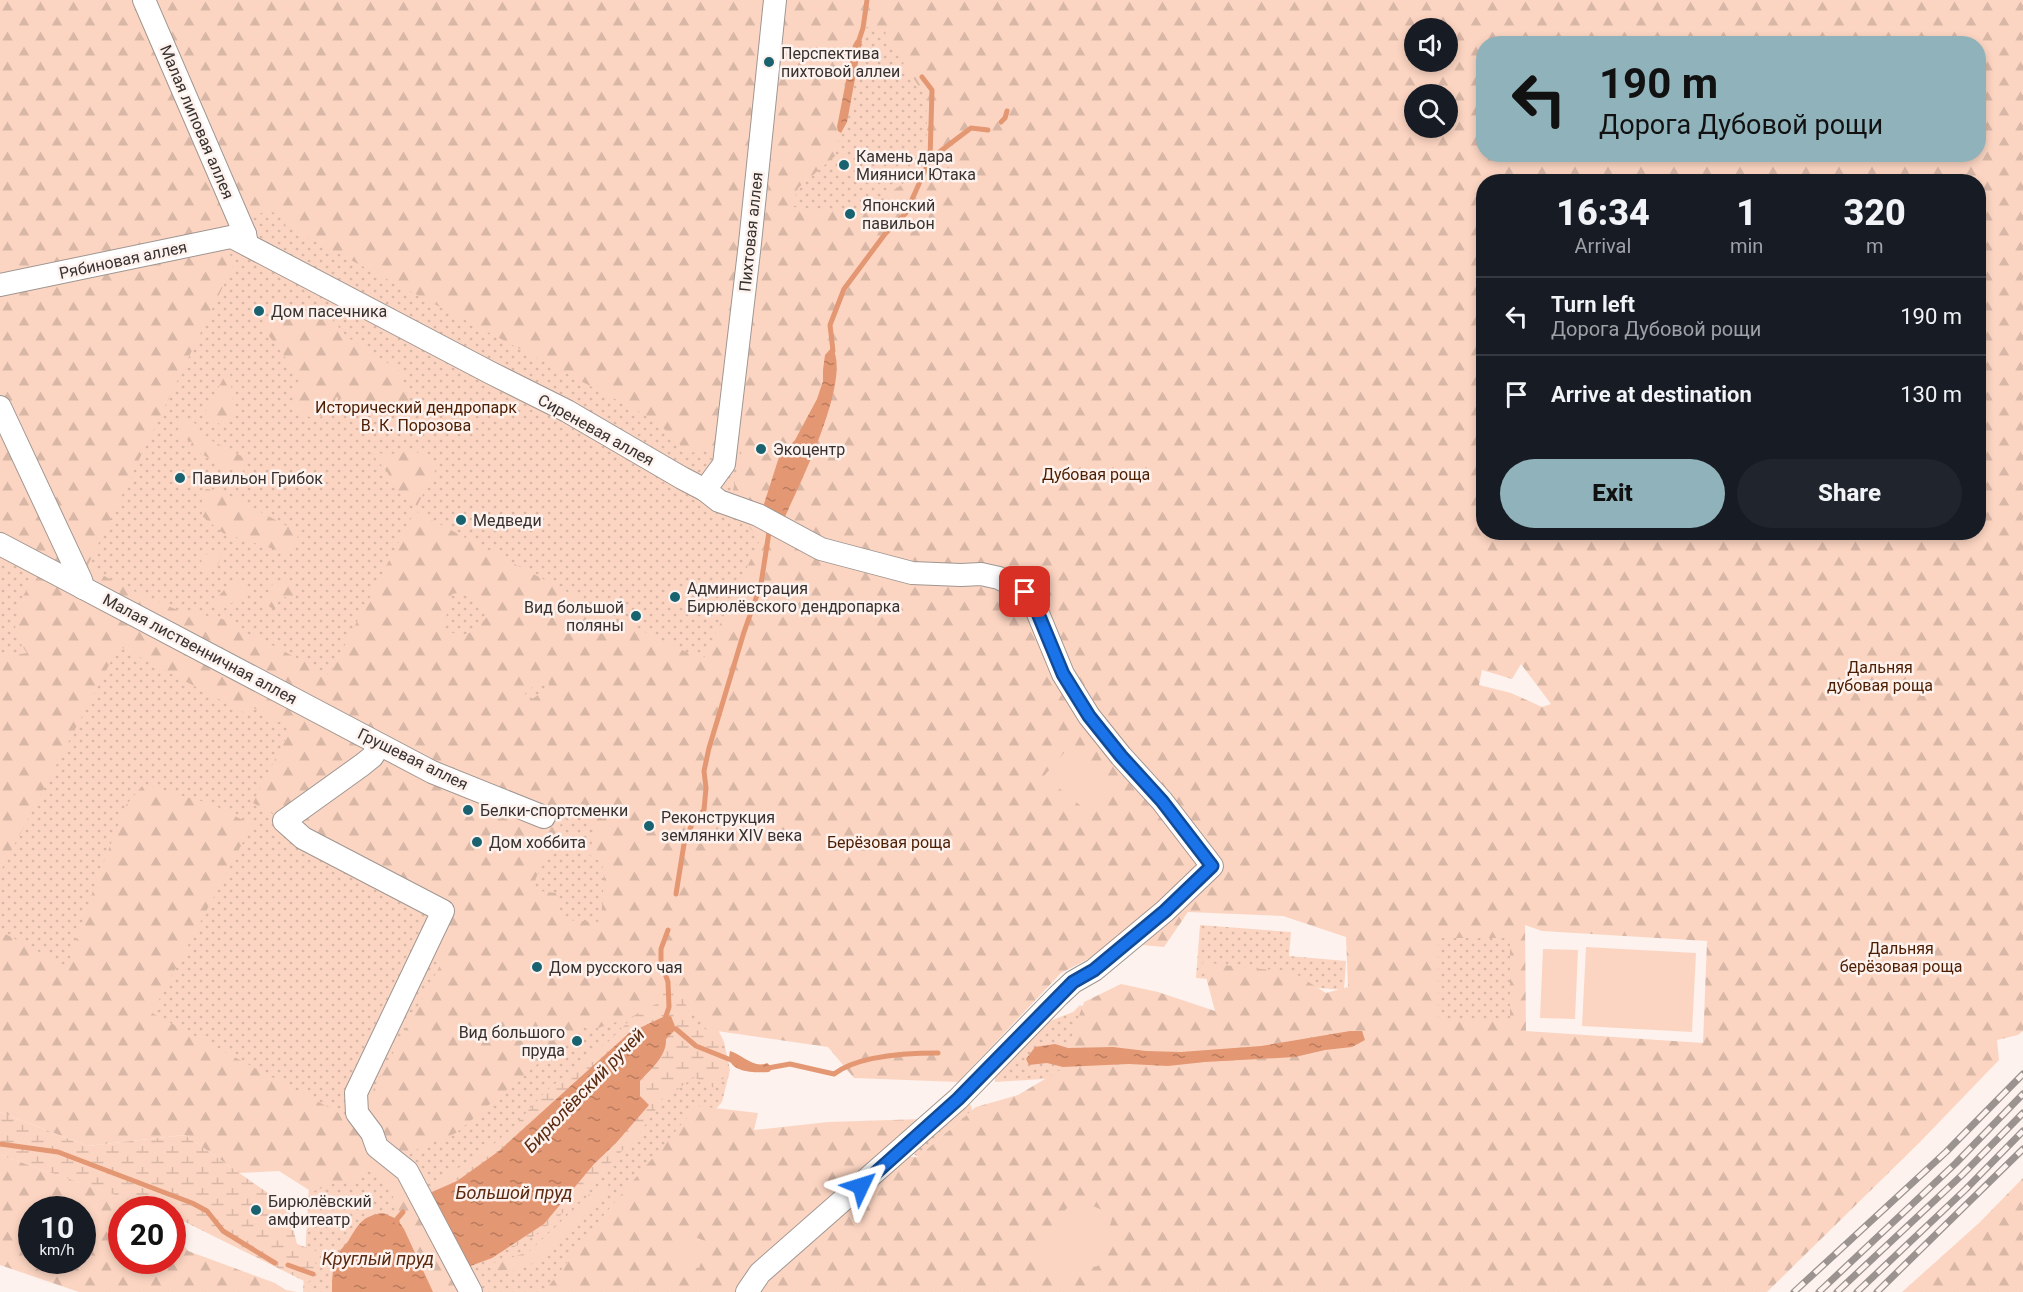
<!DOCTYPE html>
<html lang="en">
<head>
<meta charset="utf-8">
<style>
	body { margin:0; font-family:Roboto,sans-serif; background:#20242c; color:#f1f3f6; height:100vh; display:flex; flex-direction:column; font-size:22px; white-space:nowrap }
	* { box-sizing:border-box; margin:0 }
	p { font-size:20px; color:#9ea1a6 }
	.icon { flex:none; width:33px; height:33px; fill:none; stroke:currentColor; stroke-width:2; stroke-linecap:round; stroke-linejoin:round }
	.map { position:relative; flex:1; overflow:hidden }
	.panel { position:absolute; left:1476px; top:174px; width:510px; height:366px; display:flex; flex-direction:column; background:#171b24; border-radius:24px; box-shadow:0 3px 9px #0003 }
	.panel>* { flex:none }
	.hud { position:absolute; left:1476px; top:36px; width:510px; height:126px; border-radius:24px; box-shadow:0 3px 9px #0003; background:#90b2ba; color:#111; overflow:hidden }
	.fabs { position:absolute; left:1404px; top:18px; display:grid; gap:12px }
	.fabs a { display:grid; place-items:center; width:54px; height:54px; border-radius:50%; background:#171b24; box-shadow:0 3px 9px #0003; font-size:30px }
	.speed { position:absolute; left:18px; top:1196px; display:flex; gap:12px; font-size:30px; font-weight:700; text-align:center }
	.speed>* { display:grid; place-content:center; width:78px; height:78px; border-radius:50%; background:#171b24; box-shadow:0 3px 9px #0003; line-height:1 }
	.speed small { font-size:15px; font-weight:400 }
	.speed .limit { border:9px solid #d22; background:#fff; color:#111 }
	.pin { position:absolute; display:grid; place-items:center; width:51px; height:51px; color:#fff; margin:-26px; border-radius:12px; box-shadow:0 3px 9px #0006 }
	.me { position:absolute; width:66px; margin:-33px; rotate:49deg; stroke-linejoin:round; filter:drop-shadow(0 0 4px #0008) }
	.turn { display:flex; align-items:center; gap:21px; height:126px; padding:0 24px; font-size:27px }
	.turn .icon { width:78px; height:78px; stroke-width:2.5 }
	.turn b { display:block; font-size:42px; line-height:51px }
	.eta { display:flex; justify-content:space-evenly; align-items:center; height:102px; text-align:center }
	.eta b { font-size:36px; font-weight:800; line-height:42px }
	.button { display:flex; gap:12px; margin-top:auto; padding:12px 24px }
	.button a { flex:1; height:69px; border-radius:36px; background:#90b2ba; color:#111; font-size:24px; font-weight:800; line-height:69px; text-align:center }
	.button a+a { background:#20242c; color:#f1f3f6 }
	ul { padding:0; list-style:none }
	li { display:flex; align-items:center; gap:18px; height:78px; padding:0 24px; border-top:2px solid #363941 }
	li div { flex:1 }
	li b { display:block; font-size:22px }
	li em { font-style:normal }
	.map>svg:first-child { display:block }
	.green { fill:url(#green-dots) }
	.forest { fill:url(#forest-firs); fill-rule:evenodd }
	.wetland { fill:url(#wetland-marsh) }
	.pitch { fill:#fcd5c2 }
	.water { fill:url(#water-ripples) }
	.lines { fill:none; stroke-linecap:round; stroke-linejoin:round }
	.stream { stroke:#e49773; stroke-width:5 }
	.minor-casing { stroke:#a09691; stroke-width:24 }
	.minor { stroke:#fff; stroke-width:22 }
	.rail-casing { stroke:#9b938f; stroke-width:7 }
	.rail { stroke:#fdf2ed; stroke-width:4.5; stroke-dasharray:14; stroke-linecap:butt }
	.route-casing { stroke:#114b97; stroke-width:15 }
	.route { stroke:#1a73e8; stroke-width:10 }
	.poi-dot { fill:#196270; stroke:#fdf2ed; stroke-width:2 }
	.labels { text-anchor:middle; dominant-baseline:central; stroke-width:5; stroke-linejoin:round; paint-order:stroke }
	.poi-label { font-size:16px; fill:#373230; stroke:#fdf2ed; text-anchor:start }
	.street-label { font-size:16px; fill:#373230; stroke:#fdf2ed }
	.park-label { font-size:16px; fill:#4d1d02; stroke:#fdf2ed }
	.water-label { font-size:18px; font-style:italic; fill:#5b2a10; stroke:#fdf2ed }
</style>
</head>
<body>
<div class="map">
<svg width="2023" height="1292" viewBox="0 0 2023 1292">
	<defs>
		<pattern id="green-dots" width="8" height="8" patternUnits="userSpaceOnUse" patternTransform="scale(1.5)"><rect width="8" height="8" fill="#fcd5c2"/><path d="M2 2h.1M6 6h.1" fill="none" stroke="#d9b7a7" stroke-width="1.8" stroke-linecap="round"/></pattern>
		<pattern id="forest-firs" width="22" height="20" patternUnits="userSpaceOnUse" patternTransform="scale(1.5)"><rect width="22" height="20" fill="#fcd5c2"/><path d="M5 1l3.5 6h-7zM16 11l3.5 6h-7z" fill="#d9b7a7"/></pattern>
		<pattern id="wetland-marsh" width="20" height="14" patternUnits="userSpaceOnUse" patternTransform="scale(1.5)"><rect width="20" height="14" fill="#fcd5c2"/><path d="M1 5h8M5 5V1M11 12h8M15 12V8" fill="none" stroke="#d9b7a7"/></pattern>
		<pattern id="water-ripples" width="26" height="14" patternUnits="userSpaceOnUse" patternTransform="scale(1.5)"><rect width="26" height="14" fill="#e49773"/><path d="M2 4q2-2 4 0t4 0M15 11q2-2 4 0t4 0" fill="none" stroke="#ba7c5f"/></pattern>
	</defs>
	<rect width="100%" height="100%" fill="#fdf2ed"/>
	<g class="green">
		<path d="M 0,0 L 987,0 L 713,1019 L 724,1042 L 730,1070 L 722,1102 L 706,1120 L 582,1292 L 303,1292 L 311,1150 L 0,1042 Z"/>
		<path d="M 1200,925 L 1291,932 L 1289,956 L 1346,961 L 1344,990 L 1196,978 Z"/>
		<rect x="1438" y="938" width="72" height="82"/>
		<path d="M 1080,1005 L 1088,1009 L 1072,1077 L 995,1082 L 995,1073 L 1042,1024 L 1073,1012 Z"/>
		<path d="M 967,1103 L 971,1105 L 972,1110 L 976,1107 L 918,1157 L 914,1154 L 916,1149 Z"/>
	</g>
	<g class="forest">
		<path d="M 0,0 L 2023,0 L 2023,1031 L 2018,1035 L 1997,1040 L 1999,1060 L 1920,1142 L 1767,1292 L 544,1292 L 603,1216 L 697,1106 L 758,1113 L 754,1130 L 828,1122 L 923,1119 L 883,1156 L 918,1157 L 976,1107 L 1018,1095 L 1060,1070 L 1084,1002 L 1121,984 L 1158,992 L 1215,1011 L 1202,962 L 1247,968 L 1291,971 L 1326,993 L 1348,987 L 1346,937 L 1283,916 L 1188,912 L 1164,947 L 1119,943 L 1061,973 L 958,1082 L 854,1078 L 828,1047 L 717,1031 L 679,1001 L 598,1028 L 586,1023 L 456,1133 L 394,1159 L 458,1292 L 433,1292 C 424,1272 414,1252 405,1232 C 394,1204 394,1182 367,1164 L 357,1181 L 335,1183 L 312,1192 L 279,1171 L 239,1173 L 185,1135 L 87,1146 L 0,1112 L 0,931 L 67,967 L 96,882 L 126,805 L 143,785 L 212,804 L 252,825 L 152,1013 L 356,1122 L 443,960 L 424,950 L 447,907 L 253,803 L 291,728 L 250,706 L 245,713 L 119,646 L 0,872 L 0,653 L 6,656 L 27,653 L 14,634 L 20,601 L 37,573 L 6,558 L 0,567 ZM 867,27 L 885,29 L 886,37 L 926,97 L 927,129 L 925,168 L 863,212 L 792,207 L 798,188 L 835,156 L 860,32 ZM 1414,28 L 1448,28 L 1448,62 L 1414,62 ZM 1484,44 L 1978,44 L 1978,154 L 1484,154 ZM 1414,94 L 1448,94 L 1448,128 L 1414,128 ZM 1484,182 L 1978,182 L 1978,532 L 1484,532 ZM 267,210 L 280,215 L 286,226 L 655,420 L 688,453 L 743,445 L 730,504 L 760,540 L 703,660 L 624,622 L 415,511 L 329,675 L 270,644 L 250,635 L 231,621 L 175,609 L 129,589 L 87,567 L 233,266 L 224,232 ZM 463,592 L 486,607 L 487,617 C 471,634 466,640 443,629 L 452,594 ZM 1521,664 L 1551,704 L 1542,707 L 1511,693 L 1479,685 L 1482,670 L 1512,679 ZM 540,680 L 549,682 L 548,688 L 528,702 L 520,698 ZM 581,804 L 594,828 L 590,855 L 602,863 L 604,877 L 601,922 L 563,920 L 556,893 L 532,890 C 541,865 556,817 581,804 ZM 1525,925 L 1542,931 L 1707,941 L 1703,1043 L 1526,1031 ZM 1438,938 L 1510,938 L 1510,1020 L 1438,1019 Z"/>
		<path d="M 303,308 L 323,313 L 330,317 L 347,337 L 400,371 L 410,405 L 377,409 L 336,397 C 327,438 273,410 301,378 L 262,327 L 290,309 Z"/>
		<path d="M 230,374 L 234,415 L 225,427 L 204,415 L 224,377 Z"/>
		<path d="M 184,418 L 200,426 L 197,433 L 249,460 L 241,475 L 190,448 L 192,442 L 176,434 Z"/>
		<path d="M 413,450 L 438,465 L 417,506 L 394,487 L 388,473 L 371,453 L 398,454 Z"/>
		<path d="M 206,489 L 219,490 L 298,532 L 297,543 L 283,552 L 223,533 L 202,516 L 202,495 Z"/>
		<path d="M 220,551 L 221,558 L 215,570 L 204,570 L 200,556 Z"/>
		<path d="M 240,581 L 250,589 L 221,611 L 211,605 L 224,590 Z"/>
		<path d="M 293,582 L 293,596 L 280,598 L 275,610 L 265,604 L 273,583 Z"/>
		<path d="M 0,1155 L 149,1206 L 152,1209 L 122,1209 L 122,1260 L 172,1260 L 173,1228 L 188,1251 L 275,1283 L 286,1290 L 297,1292 L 79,1292 L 0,1265 ZM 32,1209 L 82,1209 L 82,1260 L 32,1260 Z"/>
		<path d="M 2023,1178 L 2023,1292 L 1902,1292 L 1979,1223 Z"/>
		<path d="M 602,1182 L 608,1183 L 609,1191 L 533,1263 L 517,1270 L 494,1270 L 493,1263 L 529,1252 Z"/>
	</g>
	<g class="wetland">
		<path d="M 672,973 L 694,1023 L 711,1032 L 721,1042 L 727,1073 L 719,1086 L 714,1088 L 694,1077 L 677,1090 L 668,1091 L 641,1131 L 558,1218 L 524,1243 L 501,1252 L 544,1224 L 594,1164 L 616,1143 L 649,1105 L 640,1096 L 640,1081 C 651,1069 667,1056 666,1039 L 676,1029 L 671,1016 L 663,1017 L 543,1109 L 499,1151 L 457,1181 L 425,1195 L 436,1183 L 495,1143 L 514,1126 L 546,1091 L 609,1041 L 636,1014 L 662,1001 L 665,980 Z"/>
		<path d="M 0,1112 L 87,1146 L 185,1135 L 288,1207 L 297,1244 L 316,1251 L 315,1274 L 308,1283 L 173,1216 L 172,1209 L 156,1209 L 0,1155 Z"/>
	</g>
	<g class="pitch">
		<path d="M 1070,746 L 1117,785 L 1092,815 L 1044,776 Z"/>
		<path d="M 1586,947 L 1696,953 L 1692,1032 L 1582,1026 Z"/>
		<path d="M 1543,949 L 1578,950 L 1575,1019 L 1540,1018 Z"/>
		<path d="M 1073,1203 L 1091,1205 L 1113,1215 L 1098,1266 L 1062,1273 L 1040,1269 C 1039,1245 1055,1217 1073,1203 Z"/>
		<path d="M 686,1234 L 708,1242 L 699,1268 L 677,1260 Z"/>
	</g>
	<g class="water">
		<path d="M 856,40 L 862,41 L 847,122 L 841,133 L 838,131 L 837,127 L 853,45 Z"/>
		<path d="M 832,347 C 853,378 798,488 783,521 L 763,507 L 779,457 L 795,440 L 817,399 L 823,381 L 823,370 L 825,355 Z"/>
		<path d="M 671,1016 L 676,1029 L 666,1039 C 667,1056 651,1069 640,1081 L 640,1096 L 649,1105 L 616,1143 L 594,1164 L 544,1224 L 492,1258 L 465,1268 L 425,1195 L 457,1181 L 499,1151 L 629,1033 L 663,1017 Z"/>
		<path d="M 1350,1031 L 1362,1031 L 1365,1040 L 1352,1047 L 1325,1050 L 1295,1057 L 1205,1062 L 1168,1066 L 1129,1064 L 1063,1067 L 1047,1063 L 1029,1065 L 1026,1059 L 1035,1047 L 1055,1044 L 1068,1048 L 1113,1047 L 1146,1051 L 1181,1052 L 1261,1046 Z"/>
		<path d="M 730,1051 C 743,1055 754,1069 767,1063 L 773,1068 L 769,1072 C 755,1073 724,1073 730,1051 Z"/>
		<path d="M 383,1213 L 397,1219 L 404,1229 L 433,1292 L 332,1292 C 332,1280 332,1265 338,1254 C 341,1248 347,1244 350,1238 C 360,1222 363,1216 383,1213 Z"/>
	</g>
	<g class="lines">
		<g class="stream">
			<path d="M 859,40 L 863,28 L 867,0"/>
			<path d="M 922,77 L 932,90 L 930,159"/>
			<path d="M 1001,122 L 1005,118 L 1007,111"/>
			<path d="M 833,351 L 830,325 L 844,289 L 885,234 L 906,213 L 930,159 L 971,128 L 988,130"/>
			<path d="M 676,894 L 684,844 L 692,824 L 704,810 L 706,788 L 704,771 L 709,748 L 744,632 L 761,584 L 769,532"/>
			<path d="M 664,1022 L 669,1007 L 668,982 L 661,962 L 661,949 L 668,930"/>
			<path d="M 671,1028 L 676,1029 L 696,1046 L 736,1062"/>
			<path d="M 768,1068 L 790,1064 L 834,1074 C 859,1055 907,1053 938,1053"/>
			<path d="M 0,1144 L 58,1152 L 192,1203 L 207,1211 L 223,1231 L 275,1263"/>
			<path d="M 397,1223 L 397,1219 L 403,1212"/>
			<path d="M 288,1265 L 313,1274"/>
		</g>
		<defs>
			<g id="minor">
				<path d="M 144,0 L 245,234 L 247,244"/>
				<path d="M 232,237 L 491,373 L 567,411 L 682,478 L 705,490 L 719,501 L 758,515 L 821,549 L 912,573 L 961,575 L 981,574 L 999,578 L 1025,592 L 1032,599 L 1063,674 L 1089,716 L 1121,756 L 1162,801 L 1212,866 L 1165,911 L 1094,970 L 1073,982 L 1058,996 L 958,1099 L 760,1273 L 747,1292"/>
				<path d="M 0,285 L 245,234"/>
				<path d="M 0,407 L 81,580 L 83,588"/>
				<path d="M 705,490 L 724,464 L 750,243 L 775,0"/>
				<path d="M 0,544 L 432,772 L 544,817"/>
				<path d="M 380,745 L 372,757 L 362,765 L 284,821 L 303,838 L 443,911 L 356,1093 L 357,1113 L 372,1133 L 377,1147 L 407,1171 L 471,1292"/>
			</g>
		</defs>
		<use href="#minor" class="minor-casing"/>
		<use href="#minor" class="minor"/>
		<defs>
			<g id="rail">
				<path d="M 1794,1292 L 1946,1152 L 2023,1074"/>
				<path d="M 1819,1292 L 1956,1163 L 2023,1094"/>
				<path d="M 1837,1292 L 1962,1175 L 2023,1113"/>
				<path d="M 1857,1292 L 1966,1189 L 2023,1131"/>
				<path d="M 1877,1292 L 2023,1149"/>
			</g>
		</defs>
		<use href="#rail" class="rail-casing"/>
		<use href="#rail" class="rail"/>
	</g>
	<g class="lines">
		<defs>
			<path id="route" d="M 861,1186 L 958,1099 L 1073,982 L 1094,970 L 1165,911 L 1212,866 L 1162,801 L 1121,756 L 1089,716 L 1063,674 L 1032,599 L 1025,592"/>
		</defs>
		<use href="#route" class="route-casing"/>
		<use href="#route" class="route"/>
	</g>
	<g class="poi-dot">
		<circle cx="769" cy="62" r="6"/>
		<circle cx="844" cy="165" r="6"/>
		<circle cx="850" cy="214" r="6"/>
		<circle cx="259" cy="311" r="6"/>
		<circle cx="761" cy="449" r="6"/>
		<circle cx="180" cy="478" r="6"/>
		<circle cx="461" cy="520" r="6"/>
		<circle cx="675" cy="597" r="6"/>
		<circle cx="636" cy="616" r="6"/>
		<circle cx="468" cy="810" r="6"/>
		<circle cx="649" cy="826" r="6"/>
		<circle cx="477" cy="842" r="6"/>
		<circle cx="537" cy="967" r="6"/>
		<circle cx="577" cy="1041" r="6"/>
		<circle cx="256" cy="1210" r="6"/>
	</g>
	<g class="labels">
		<g class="poi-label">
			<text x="781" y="53">Перспектива<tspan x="781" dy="18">пихтовой аллеи</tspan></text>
			<text x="856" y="156">Камень дара<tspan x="856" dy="18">Мияниси Ютака</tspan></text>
			<text x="862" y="205">Японcкий<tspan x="862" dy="18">павильон</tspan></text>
			<text x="271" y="311">Дом пасечника</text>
			<text x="773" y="449">Экоцентр</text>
			<text x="192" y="478">Павильон Грибок</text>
			<text x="473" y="520">Медведи</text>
			<text x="687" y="588">Администрация<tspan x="687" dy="18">Бирюлёвского дендропарка</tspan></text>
			<text x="624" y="607" text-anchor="end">Вид большой<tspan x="624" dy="18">поляны</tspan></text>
			<text x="480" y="810">Белки-спортсменки</text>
			<text x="661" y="817">Реконструкция<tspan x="661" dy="18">землянки XIV века</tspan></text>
			<text x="489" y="842">Дом хоббита</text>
			<text x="549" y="967">Дом русского чая</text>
			<text x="565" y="1032" text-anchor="end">Вид большого<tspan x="565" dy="18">пруда</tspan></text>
			<text x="268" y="1201">Бирюлёвский<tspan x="268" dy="18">амфитеатр</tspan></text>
		</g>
		<g class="street-label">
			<text transform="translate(197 122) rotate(67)">Малая липовая аллея</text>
			<text transform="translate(751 232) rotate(-84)">Пихтовая аллея</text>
			<text transform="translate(123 260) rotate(-12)">Рябиновая аллея</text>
			<text transform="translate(596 430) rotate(29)">Сиреневая аллея</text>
			<text transform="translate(200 649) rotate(28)">Малая лиственничная аллея</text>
			<text transform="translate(413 759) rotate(26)">Грушевая аллея</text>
		</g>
		<g class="park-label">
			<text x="416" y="407">Исторический дендропарк<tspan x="416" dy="18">В. К. Порозова</tspan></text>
			<text x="1096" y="474">Дубовая роща</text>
			<text x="1880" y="667">Дальняя<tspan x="1880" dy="18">дубовая роща</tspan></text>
			<text x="889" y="842">Берёзовая роща</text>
			<text x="1901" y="948">Дальняя<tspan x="1901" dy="18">берёзовая роща</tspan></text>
		</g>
		<g class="water-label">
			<text transform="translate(584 1090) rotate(-46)">Бирюлёвский ручей</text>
			<text x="514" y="1192">Большой пруд</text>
			<text x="378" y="1258">Круглый пруд</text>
		</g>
	</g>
</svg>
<div class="fabs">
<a><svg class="icon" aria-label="sound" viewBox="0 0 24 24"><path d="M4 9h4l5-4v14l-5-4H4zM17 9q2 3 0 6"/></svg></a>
<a><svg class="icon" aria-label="search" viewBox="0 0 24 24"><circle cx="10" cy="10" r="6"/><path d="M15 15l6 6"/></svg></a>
</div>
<div class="speed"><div>10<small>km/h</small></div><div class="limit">20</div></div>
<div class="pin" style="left:1025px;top:592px;background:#d93025"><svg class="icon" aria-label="arrive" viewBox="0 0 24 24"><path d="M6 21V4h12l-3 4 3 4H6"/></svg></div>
<svg class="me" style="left:861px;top:1186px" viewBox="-20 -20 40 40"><path d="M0-17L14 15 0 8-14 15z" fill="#1a73e8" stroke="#fff" stroke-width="4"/></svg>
<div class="hud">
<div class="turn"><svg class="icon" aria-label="left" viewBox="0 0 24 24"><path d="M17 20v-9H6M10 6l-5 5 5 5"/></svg><div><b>190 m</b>Дорога Дубовой рощи</div></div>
</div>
<section class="panel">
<div class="eta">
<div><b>16:34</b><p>Arrival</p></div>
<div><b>1</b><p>min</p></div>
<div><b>320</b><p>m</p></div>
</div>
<ul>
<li><svg class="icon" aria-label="left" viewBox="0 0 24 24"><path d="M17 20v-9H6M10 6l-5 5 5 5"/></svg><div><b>Turn left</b><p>Дорога Дубовой рощи</p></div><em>190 m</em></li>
<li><svg class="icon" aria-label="arrive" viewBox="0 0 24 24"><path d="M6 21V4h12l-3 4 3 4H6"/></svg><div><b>Arrive at destination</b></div><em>130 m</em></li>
</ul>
<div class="button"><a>Exit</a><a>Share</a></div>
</section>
</div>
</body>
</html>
